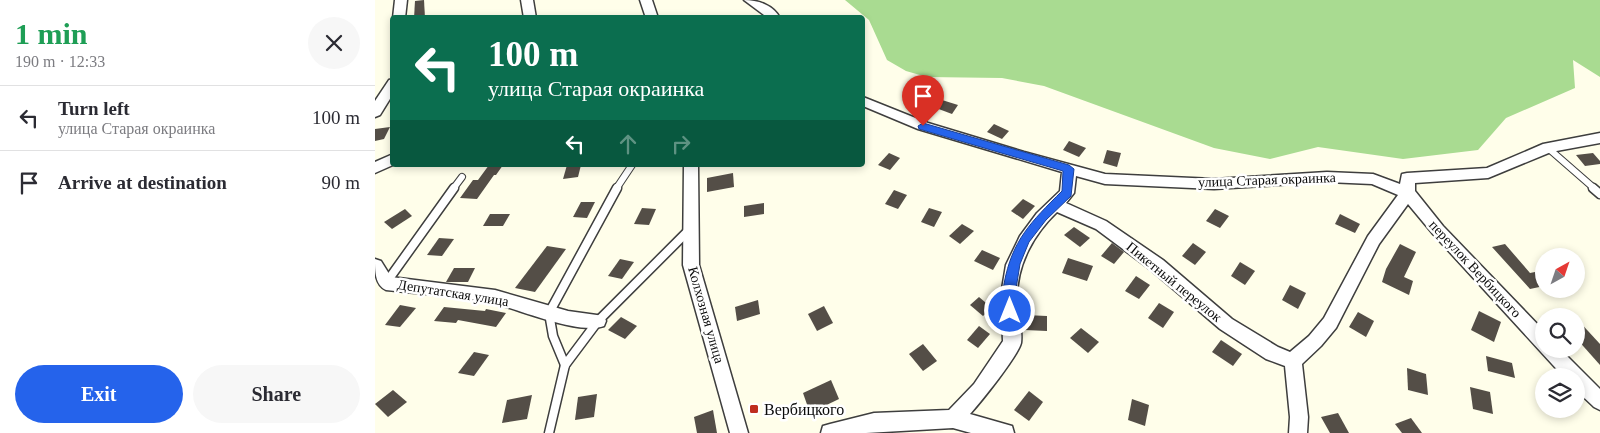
<!DOCTYPE html>
<html lang="en">
<head>
<meta charset="utf-8">
<style>
	body { margin:0; font-family:Georgia,serif; background:#f7f7f7; color:#2b2b33; height:100vh; display:flex; flex-direction:column; font-size:19px; white-space:nowrap }
	* { box-sizing:border-box; margin:0 }
	p { font-size:16px; color:#7c7c81 }
	.icon { flex:none; width:28px; height:28px; fill:none; stroke:currentColor; stroke-width:2; stroke-linecap:round; stroke-linejoin:round }
	.map { position:relative; flex:1; overflow:hidden }
	.drawer { display:flex; flex-direction:column; background:#fff; width:375px }
	.drawer>* { flex:none }
	.hud { position:absolute; left:15px; top:15px; width:475px; height:152px; border-radius:5px; box-shadow:0 2px 8px #0003; background:#0b6e4f; color:#fff; overflow:hidden }
	.needle { width:32px; rotate:40deg }
	.tools { position:absolute; left:1160px; top:248px; display:grid; gap:10px }
	.tools a { display:grid; place-items:center; width:50px; height:50px; border-radius:50%; background:#fff; box-shadow:0 2px 8px #0003; font-size:25px }
	.pin { position:absolute; display:grid; place-items:center; width:42px; height:42px; color:#fff; margin:-51px -21px; border-radius:50% 50% 50% 0; rotate:-45deg; box-shadow:0 0 5px #0007 }
	.pin .icon { rotate:45deg }
	.me { position:absolute; width:55px; margin:-28px; rotate:0deg; stroke-linejoin:round; filter:drop-shadow(0 0 4px #0008) }
	.turn { display:flex; align-items:center; gap:18px; height:105px; padding:0 15px; font-size:22px }
	.turn .icon { width:65px; height:65px; stroke-width:2.5 }
	.turn b { display:block; font-size:35px; line-height:42px }
	.lanes { display:flex; align-items:center; height:48px; padding:0 15px; background:#0003; justify-content:center; gap:25px; direction:ltr }
	.lanes .off { opacity:.35 }
	.round { display:grid; place-items:center; flex:none; width:52px; height:52px; border-radius:26px; background:#f7f7f7 }
	.overview { display:flex; align-items:center; justify-content:space-between; height:85px; padding:0 15px }
	h1 { font-size:30px; font-weight:700; line-height:38px; color:#1e9e55 }
	.primary-button { display:flex; gap:10px; margin-top:auto; padding:10px 15px }
	.primary-button a { flex:1; height:58px; border-radius:30px; background:#2563eb; color:#fff; font-size:20px; font-weight:700; line-height:58px; text-align:center }
	.primary-button a+a { background:#f7f7f7; color:#2b2b33 }
	ul { padding:0; list-style:none }
	li { display:flex; align-items:center; gap:15px; height:65px; padding:0 15px; border-top:1px solid #e1e1e2 }
	li div { flex:1 }
	li b { display:block; font-size:19px }
	li em { font-style:normal }
	main { display:flex; flex:1; min-height:0 }
	.map>svg:first-child { display:block }
	.forest { fill:#a9db91 }
	.building { fill:#544e47 }
	.lines { fill:none; stroke-linecap:round; stroke-linejoin:round }
	.lane-far1-casing { stroke:#3e3e3e; stroke-width:8 }
	.lane-casing { stroke:#3e3e3e; stroke-width:11 }
	.street-casing { stroke:#3e3e3e; stroke-width:3 }
	.lane-far1 { stroke:#fff; stroke-width:6 }
	.lane { stroke:#fff; stroke-width:8 }
	.street { fill:#fff; fill-rule:evenodd }
	.route { fill:#2563eb; stroke:#184099 }
	.poi-dot { fill:#bf2d1f; stroke:#fff; stroke-width:2 }
	.labels { text-anchor:middle; dominant-baseline:central; stroke-width:5; stroke-linejoin:round; paint-order:stroke }
	.street-label { font-size:14px; fill:#0b0b0b; stroke:#fff }
	.near-poi-label { font-size:16px; fill:#0b0b0b; stroke:#fff; text-anchor:start }
</style>
</head>
<body>
<main>
<section class="drawer">
<div class="overview"><div><h1>1 min</h1><p>190 m · 12:33</p></div><a class="round"><svg class="icon" aria-label="close" viewBox="0 0 24 24"><path d="M6 6l12 12M18 6L6 18"/></svg></a></div>
<ul>
<li><svg class="icon" aria-label="left" viewBox="0 0 24 24"><path d="M17 20v-9H6M10 6l-5 5 5 5"/></svg><div><b>Turn left</b><p>улица Старая окраинка</p></div><em>100 m</em></li>
<li><svg class="icon" aria-label="arrive" viewBox="0 0 24 24"><path d="M6 21V4h12l-3 4 3 4H6"/></svg><div><b>Arrive at destination</b></div><em>90 m</em></li>
</ul>
<div class="primary-button"><a>Exit</a><a>Share</a></div>
</section>
<div class="map">
<svg width="1225" height="433" viewBox="0 0 1225 433">
	<rect width="100%" height="100%" fill="#fffeea"/>
	<path class="forest" d="M 470,0 L 1225,0 L 1225,77 L 1198,60 L 1200,88 L 1131,118 L 1103,150 L 1028,159 L 943,147 L 895,159 L 839,148 L 669,86 L 627,78 L 552,77 L 531,71 L 512,60 L 494,20 Z"/>
	<g class="building">
		<path d="M 49,0 L 50,18 L 39,18 L 40,1 Z"/>
		<path d="M 567,100 L 583,105 L 577,114 L 561,108 Z"/>
		<path d="M 619,124 L 634,131 L 627,139 L 612,132 Z"/>
		<path d="M 15,127 L 9,139 L 0,141 L 0,129 Z"/>
		<path d="M 694,141 L 711,148 L 704,157 L 688,150 Z"/>
		<path d="M 732,150 L 746,153 L 742,167 L 728,163 Z"/>
		<path d="M 514,153 L 525,158 L 515,170 L 503,165 Z"/>
		<path d="M 1218,153 L 1225,161 L 1225,164 L 1210,166 L 1201,155 Z"/>
		<path d="M 114,165 L 128,165 L 121,175 L 119,175 L 102,199 L 85,198 L 98,180 L 103,180 Z"/>
		<path d="M 192,165 L 206,165 L 203,177 L 188,179 Z"/>
		<path d="M 358,173 L 359,187 L 332,192 L 332,178 Z"/>
		<path d="M 519,190 L 532,195 L 523,209 L 510,204 Z"/>
		<path d="M 648,199 L 660,206 L 648,219 L 636,211 Z"/>
		<path d="M 206,202 L 220,202 L 212,218 L 198,217 Z"/>
		<path d="M 389,203 L 389,214 L 369,217 L 369,206 Z"/>
		<path d="M 267,208 L 281,209 L 274,225 L 259,224 Z"/>
		<path d="M 554,208 L 567,212 L 559,227 L 546,222 Z"/>
		<path d="M 30,209 L 37,216 L 17,229 L 9,222 Z"/>
		<path d="M 840,209 L 854,216 L 845,228 L 831,221 Z"/>
		<path d="M 115,214 L 135,214 L 128,226 L 108,226 Z"/>
		<path d="M 965,214 L 985,224 L 980,233 L 960,224 Z"/>
		<path d="M 587,224 L 599,231 L 585,244 L 574,236 Z"/>
		<path d="M 699,227 L 715,238 L 705,247 L 689,235 Z"/>
		<path d="M 64,238 L 79,239 L 67,256 L 52,255 Z"/>
		<path d="M 737,243 L 749,252 L 739,264 L 726,256 Z"/>
		<path d="M 818,243 L 831,252 L 820,265 L 807,256 Z"/>
		<path d="M 1025,244 L 1041,252 L 1029,277 L 1038,281 L 1034,295 L 1007,282 L 1011,269 Z"/>
		<path d="M 1130,244 L 1155,273 L 1160,272 L 1169,281 L 1169,286 L 1155,289 L 1117,247 Z"/>
		<path d="M 172,246 L 191,249 L 160,292 L 140,288 Z"/>
		<path d="M 607,250 L 625,258 L 618,270 L 599,261 Z"/>
		<path d="M 693,258 L 718,266 L 712,281 L 687,273 Z"/>
		<path d="M 245,259 L 259,262 L 247,279 L 233,276 Z"/>
		<path d="M 865,262 L 880,271 L 870,285 L 856,276 Z"/>
		<path d="M 79,268 L 100,268 L 93,282 L 71,282 Z"/>
		<path d="M 761,276 L 775,285 L 764,299 L 750,291 Z"/>
		<path d="M 915,285 L 931,293 L 923,309 L 907,300 Z"/>
		<path d="M 604,297 L 617,308 L 608,316 L 595,305 Z"/>
		<path d="M 383,300 L 385,314 L 362,321 L 360,307 Z"/>
		<path d="M 784,303 L 799,312 L 788,328 L 773,318 Z"/>
		<path d="M 25,305 L 41,308 L 25,327 L 10,325 Z"/>
		<path d="M 449,306 L 458,323 L 442,331 L 433,314 Z"/>
		<path d="M 69,307 L 110,311 L 111,309 L 131,313 L 121,327 L 83,320 L 81,323 L 59,321 Z"/>
		<path d="M 1104,311 L 1126,322 L 1119,342 L 1096,330 Z"/>
		<path d="M 983,312 L 999,321 L 991,337 L 974,327 Z"/>
		<path d="M 650,315 L 672,316 L 672,331 L 650,330 Z"/>
		<path d="M 246,317 L 262,326 L 250,339 L 233,330 Z"/>
		<path d="M 1201,318 L 1225,344 L 1225,365 L 1201,338 Z"/>
		<path d="M 604,326 L 615,334 L 603,348 L 592,340 Z"/>
		<path d="M 706,328 L 724,342 L 713,353 L 695,338 Z"/>
		<path d="M 846,340 L 867,354 L 858,366 L 837,352 Z"/>
		<path d="M 548,344 L 562,361 L 548,371 L 534,354 Z"/>
		<path d="M 99,352 L 114,355 L 99,376 L 83,373 Z"/>
		<path d="M 1111,356 L 1137,363 L 1140,378 L 1113,371 Z"/>
		<path d="M 1032,368 L 1051,374 L 1053,395 L 1033,390 Z"/>
		<path d="M 456,380 L 464,399 L 435,413 L 428,393 Z"/>
		<path d="M 1095,387 L 1115,392 L 1118,414 L 1098,409 Z"/>
		<path d="M 18,390 L 32,402 L 13,417 L 0,404 Z"/>
		<path d="M 654,391 L 668,402 L 654,421 L 639,410 Z"/>
		<path d="M 222,394 L 219,417 L 200,420 L 203,397 Z"/>
		<path d="M 157,395 L 152,419 L 127,423 L 132,400 Z"/>
		<path d="M 757,399 L 774,405 L 770,426 L 753,420 Z"/>
		<path d="M 338,410 L 342,433 L 322,433 L 319,417 Z"/>
		<path d="M 963,413 L 974,433 L 955,433 L 946,417 Z"/>
		<path d="M 1036,418 L 1047,433 L 1027,433 L 1020,424 Z"/>
	</g>
	<g class="lines">
		<defs>
			<g id="lane-far1">
				<path d="M 1173,148 L 1220,189"/>
				<path d="M 78,189 L 87,177"/>
				<path d="M 241,189 L 257,165"/>
			</g>
			<g id="lane">
				<path d="M 1218,188 L 1225,194"/>
				<path d="M 11,283 L 79,188"/>
				<path d="M 190,365 L 178,336 L 174,313 L 242,188"/>
				<path d="M 174,433 L 190,365 L 223,321 L 314,230"/>
			</g>
			<g id="street">
				<path d="M 20,0 L 32,0 L 30,18 L 18,18 Z"/>
				<path d="M 146,0 L 158,0 L 161,18 L 149,18 Z"/>
				<path d="M 265,0 L 277,0 L 283,18 L 271,18 Z"/>
				<path d="M 369,0 C 383,0 398,5 405,18 L 393,18 Z"/>
				<path d="M 18,79 L 18,94 L 5,115 L 0,117 L 0,101 L 14,80 Z"/>
				<path d="M 488,97 L 553,123 L 649,152 L 730,174 L 839,179 L 952,172 L 998,174 L 1025,184 L 1027,174 L 1032,173 L 1112,168 L 1168,144 L 1225,133 L 1225,143 L 1176,152 L 1113,178 L 1040,183 L 1040,191 L 1068,226 L 1169,331 L 1169,349 L 1185,349 L 1225,389 L 1225,410 L 1219,407 L 1201,390 L 1201,376 L 1188,376 L 1058,234 L 1033,204 L 1004,244 L 961,328 L 946,346 L 927,364 L 933,417 L 932,433 L 914,433 L 915,417 L 910,366 L 891,359 L 845,329 L 776,270 L 721,229 L 682,212 C 659,234 642,264 642,297 C 642,311 648,328 646,343 C 643,356 605,403 595,414 L 637,426 L 639,433 L 596,433 L 578,428 L 491,433 L 446,433 L 448,426 L 455,424 L 499,413 L 574,410 L 599,384 L 628,341 L 626,295 L 631,265 L 645,236 L 662,213 L 685,191 L 687,172 L 543,129 L 488,106 ZM 701,176 L 730,184 L 839,189 L 952,182 L 997,184 L 1023,195 L 993,236 L 949,318 L 934,336 L 915,352 L 903,347 L 857,319 L 788,260 L 731,221 L 691,203 L 699,193 Z"/>
				<path d="M 18,154 L 18,165 L 0,173 L 0,162 Z"/>
				<path d="M 309,165 L 323,165 L 324,265 L 373,433 L 355,433 L 308,265 Z"/>
				<path d="M 0,259 L 6,261 L 16,277 L 120,290 L 193,311 L 229,316 L 231,321 L 229,326 C 204,335 148,311 121,304 C 87,296 46,294 11,290 C 0,285 0,271 0,259 Z"/>
			</g>
		</defs>
		<use href="#lane-far1" class="lane-far1-casing"/>
		<use href="#lane" class="lane-casing"/>
		<use href="#street" class="street-casing"/>
		<use href="#lane-far1" class="lane-far1"/>
		<use href="#lane" class="lane"/>
		<use href="#street" class="street"/>
	</g>
	<path class="route" d="M 548,123 L 694,165 L 699,169 L 696,196 L 671,220 L 654,242 L 645,264 L 640,295 L 641,311 L 639,315 L 635,316 L 631,315 C 626,305 628,294 629,284 C 637,240 656,222 687,191 L 688,171 L 544,129 L 543,126 Z"/>
	<rect class="poi-dot" x="374" y="404" width="10" height="10" rx="2.5"/>
	<g class="labels">
		<g class="street-label">
			<text transform="translate(892 180) rotate(-2)">улица Старая окраинка</text>
			<text transform="translate(1100 269) rotate(47)">переулок Вербицкого</text>
			<text transform="translate(799 282) rotate(39)">Пикетный переулок</text>
			<text transform="translate(78 293) rotate(9)">Депутатская улица</text>
			<text transform="translate(331 315) rotate(74)">Колхозная улица</text>
		</g>
		<g class="near-poi-label">
			<text x="389" y="409">Вербицкого</text>
		</g>
	</g>
</svg>
<div class="tools">
<a><svg class="needle" viewBox="-14 -14 28 28"><path d="M0-13l5 13h-10z" fill="#e53935"/><path d="M0 13l5-13h-10z" fill="#7c7c81"/></svg></a>
<a><svg class="icon" aria-label="search" viewBox="0 0 24 24"><circle cx="10" cy="10" r="6"/><path d="M15 15l6 6"/></svg></a>
<a><svg class="icon" aria-label="layers" viewBox="0 0 24 24"><path d="M12 4l9 5-9 5-9-5zM3 14l9 5 9-5"/></svg></a>
</div>
<div class="pin" style="left:548px;top:126px;background:#d93025"><svg class="icon" aria-label="arrive" viewBox="0 0 24 24"><path d="M6 21V4h12l-3 4 3 4H6"/></svg></div>
<svg class="me" style="left:635px;top:311px" viewBox="-20 -20 40 40"><circle r="17" fill="#2563eb" stroke="#fff" stroke-width="3"/><path d="M0-11L8 9 0 5-8 9z" fill="#fff"/></svg>
<div class="hud">
<div class="turn"><svg class="icon" aria-label="left" viewBox="0 0 24 24"><path d="M17 20v-9H6M10 6l-5 5 5 5"/></svg><div><b>100 m</b>улица Старая окраинка</div></div>
<div class="lanes"><svg class="icon" aria-label="left" viewBox="0 0 24 24"><path d="M17 20v-9H6M10 6l-5 5 5 5"/></svg><svg class="icon off" aria-label="ahead" viewBox="0 0 24 24"><path d="M12 20V5M6 11l6-6 6 6"/></svg><svg class="icon off" aria-label="right" viewBox="0 0 24 24"><path d="M7 20v-9h11M14 6l5 5-5 5"/></svg></div>
</div>
</div>
</main>
</body>
</html>
